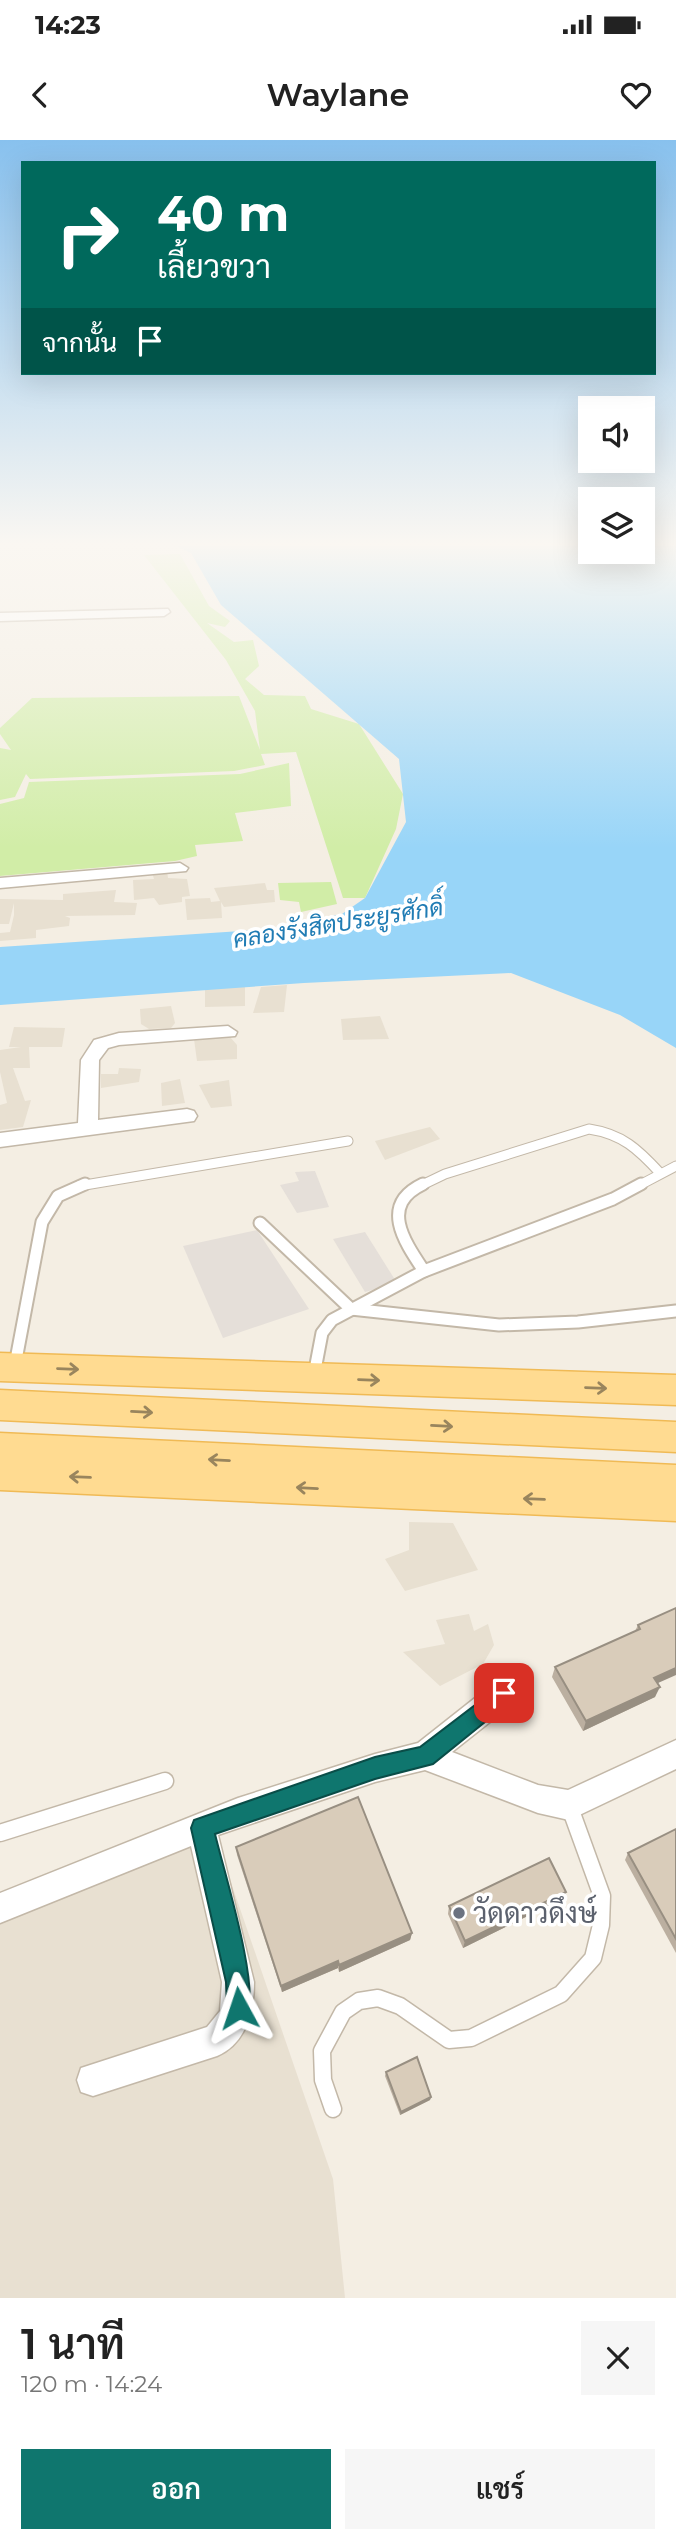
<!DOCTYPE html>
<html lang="th">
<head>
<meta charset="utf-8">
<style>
	body { margin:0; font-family:Montserrat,Sarabun,sans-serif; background:#f6f6f6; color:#222; height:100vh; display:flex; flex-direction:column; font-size:26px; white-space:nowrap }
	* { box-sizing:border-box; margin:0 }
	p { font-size:23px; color:#767676 }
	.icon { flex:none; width:38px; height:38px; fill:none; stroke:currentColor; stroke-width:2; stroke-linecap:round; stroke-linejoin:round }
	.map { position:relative; height:2158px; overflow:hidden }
	.sheet { display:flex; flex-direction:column; background:#fff; flex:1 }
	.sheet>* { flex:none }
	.hud { position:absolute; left:21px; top:21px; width:635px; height:214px; border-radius:0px; box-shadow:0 7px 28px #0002; background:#00695c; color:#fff; overflow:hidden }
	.buttons { position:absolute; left:578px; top:256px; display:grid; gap:14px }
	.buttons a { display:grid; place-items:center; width:77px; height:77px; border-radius:0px; background:#fff; box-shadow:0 7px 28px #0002; font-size:35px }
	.pin { position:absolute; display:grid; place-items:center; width:60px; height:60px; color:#fff; margin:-30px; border-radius:14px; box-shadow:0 4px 10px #0006 }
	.me { position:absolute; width:77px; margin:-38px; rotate:355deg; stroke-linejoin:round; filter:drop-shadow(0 0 5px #0008) }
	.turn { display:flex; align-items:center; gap:24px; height:147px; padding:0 21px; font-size:32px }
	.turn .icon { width:91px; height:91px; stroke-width:2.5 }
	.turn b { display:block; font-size:49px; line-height:60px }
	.then { display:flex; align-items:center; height:66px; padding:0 21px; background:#0003; gap:14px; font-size:26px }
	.round { display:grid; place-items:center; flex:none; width:74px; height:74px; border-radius:0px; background:#f6f6f6 }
	.summary { display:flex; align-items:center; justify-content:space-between; height:119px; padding:0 21px }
	h1 { font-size:42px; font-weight:600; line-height:52px }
	.button { display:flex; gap:14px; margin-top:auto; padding:14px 21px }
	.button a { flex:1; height:80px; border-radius:0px; background:#0f766e; color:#fff; font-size:28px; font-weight:600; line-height:80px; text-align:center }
	.button a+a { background:#f6f6f6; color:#222 }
	.status { display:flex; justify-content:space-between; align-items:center; height:49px; padding:0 35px; background:#fff; direction:ltr }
	.status svg { height:19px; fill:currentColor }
	header { display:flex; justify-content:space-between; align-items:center; height:91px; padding:0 21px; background:#fff; font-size:32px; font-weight:600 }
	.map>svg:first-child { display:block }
	.residential { fill:#e8e0d1 }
	.industrial { fill:#e5dfd9 }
	.green { fill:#d1eda7 }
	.water { fill:#98d5f8 }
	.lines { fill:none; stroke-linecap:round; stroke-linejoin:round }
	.lane-far2-casing { stroke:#c3b8a8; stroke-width:11 }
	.lane-far1-casing { stroke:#c3b8a8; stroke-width:15 }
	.lane-casing { stroke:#c3b8a8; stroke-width:19 }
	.street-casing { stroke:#c3b8a8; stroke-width:3 }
	.primary-casing { stroke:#f0ba55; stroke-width:3 }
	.lane-far2 { stroke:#fff; stroke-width:9 }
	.lane-far1 { stroke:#fff; stroke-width:11 }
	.lane { stroke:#fff; stroke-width:16 }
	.street { fill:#fff; fill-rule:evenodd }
	.primary { fill:#ffdb91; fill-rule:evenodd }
	.wall { fill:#bbafa0 }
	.shaded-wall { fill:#988f82 }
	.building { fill:#d9ccba; stroke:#988f82; stroke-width:2 }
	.oneway { stroke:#99855d }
	.route { fill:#0f766e; stroke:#0a4d48; stroke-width:2 }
	.worship-dot { fill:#6b7280; stroke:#fff; stroke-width:2.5 }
	.labels { text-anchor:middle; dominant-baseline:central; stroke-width:7; stroke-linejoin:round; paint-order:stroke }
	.water-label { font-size:24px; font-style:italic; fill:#207cb4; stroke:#fff }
	.near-worship-label { font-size:28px; fill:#5b616d; stroke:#fff; text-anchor:start }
</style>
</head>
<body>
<div class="status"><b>14:23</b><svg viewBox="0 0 49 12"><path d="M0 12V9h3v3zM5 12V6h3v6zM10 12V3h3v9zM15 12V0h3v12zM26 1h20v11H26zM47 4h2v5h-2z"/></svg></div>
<header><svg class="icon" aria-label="back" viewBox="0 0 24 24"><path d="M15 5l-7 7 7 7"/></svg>Waylane<svg class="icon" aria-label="heart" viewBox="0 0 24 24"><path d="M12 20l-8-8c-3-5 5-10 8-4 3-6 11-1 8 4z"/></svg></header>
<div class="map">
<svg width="676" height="2158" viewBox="0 0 676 2158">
	<rect width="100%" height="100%" fill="#f4eee3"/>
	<g class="residential">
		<path d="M 167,731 L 168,738 L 187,739 L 190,756 L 182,757 L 182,762 L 159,765 L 154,758 L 134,760 L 133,740 L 154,739 L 152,732 Z"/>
		<path d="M 265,743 L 267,750 L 274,750 L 275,762 L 224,767 L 221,762 L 222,778 L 187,780 L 185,759 L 210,758 L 211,762 L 220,761 L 214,748 Z"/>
		<path d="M 116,750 L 114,762 L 137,763 L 135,775 L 65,776 L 70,778 L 69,786 L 36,790 L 36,798 L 0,801 L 0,793 L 10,792 L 14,775 L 14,763 L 9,784 L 0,784 L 0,759 L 63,760 L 63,754 Z"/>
		<path d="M 245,841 L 245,866 L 205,867 L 205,842 Z"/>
		<path d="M 287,845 L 284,872 L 253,873 L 261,847 Z"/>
		<path d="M 171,866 L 175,883 L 171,888 L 149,889 L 141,884 L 140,869 Z"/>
		<path d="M 380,876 L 389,899 L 343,900 L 341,879 Z"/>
		<path d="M 14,887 L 65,888 L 62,907 L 29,907 L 30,928 L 13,928 L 25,961 L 31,960 L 23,987 L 0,990 L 0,965 L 7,963 L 0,932 L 0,910 L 21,907 L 9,907 Z"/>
		<path d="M 230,897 L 237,905 L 237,919 L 197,921 L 194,899 Z"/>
		<path d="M 119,928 L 141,929 L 139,942 L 101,948 L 101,934 L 118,934 Z"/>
		<path d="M 180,939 L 185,963 L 162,966 L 161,943 Z"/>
		<path d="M 229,940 L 232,966 L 211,968 L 199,945 Z"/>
		<path d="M 430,987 L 440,999 L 385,1020 L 375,1001 Z"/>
		<path d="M 409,1382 L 453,1383 L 478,1430 L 405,1451 L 385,1419 L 409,1410 Z"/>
		<path d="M 469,1474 L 474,1491 L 488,1484 L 494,1505 L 483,1524 L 440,1546 L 403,1512 L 445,1504 L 436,1480 Z"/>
		<path d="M 215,1696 L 333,2039 L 345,2158 L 0,2158 L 0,1775 Z"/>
	</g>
	<g class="industrial">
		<path d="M 315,1031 L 329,1067 L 297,1073 L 280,1045 L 299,1041 L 295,1032 Z"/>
		<path d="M 257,1090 L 309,1169 L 223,1198 L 183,1106 Z"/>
		<path d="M 365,1092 L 397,1143 L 365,1152 L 333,1099 Z"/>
	</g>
	<g class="green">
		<path d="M 180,414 L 209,466 L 230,481 L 225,487 L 207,483 L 234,502 L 253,500 L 259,526 L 245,539 L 264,555 L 305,556 L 311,569 L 359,584 L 403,654 L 396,689 L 365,758 L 343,758 L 296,612 L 261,614 L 265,625 L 234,631 L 30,639 L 26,634 L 15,657 L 0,660 L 0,608 L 11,610 L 0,594 L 0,588 L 32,558 L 239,556 L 260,610 L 255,571 L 226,520 L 144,415 Z"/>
		<path d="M 289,623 L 291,666 L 235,673 L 243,701 L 195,705 L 197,716 L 175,721 L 0,736 L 0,664 L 24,658 L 29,642 L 240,634 Z"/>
		<path d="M 331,742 L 337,764 L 301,772 L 299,762 L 280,760 L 278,743 Z"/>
	</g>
	<path class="water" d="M 176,406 L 590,406 L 590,411 L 642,411 L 642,406 L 676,406 L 676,908 L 620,875 L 511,833 L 304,843 L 0,865 L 0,807 L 270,789 L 342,774 L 365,758 L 406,682 L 399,619 L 221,465 L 191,413 Z"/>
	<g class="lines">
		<defs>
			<g id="lane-far2">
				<path d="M 79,1046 L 348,1001"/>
				<path d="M 420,1046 L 445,1034 L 589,989 C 622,994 638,1009 660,1033"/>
				<path d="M 638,1046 L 676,1026"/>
			</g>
			<g id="lane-far1">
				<path d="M 423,1044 C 379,1065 404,1101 424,1131"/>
				<path d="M 260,1083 L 351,1169 L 499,1185 L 578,1182 L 676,1171"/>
				<path d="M 15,1225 L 42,1082 L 58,1056 L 85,1044"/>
				<path d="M 314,1235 L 322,1193 L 332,1180 L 424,1131 L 613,1059 L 641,1044"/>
			</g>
			<g id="lane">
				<path d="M 0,1693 L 165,1641"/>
				<path d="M 333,1969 L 323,1940 L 322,1911 L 343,1872 L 359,1861 L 378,1858 L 400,1866 L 449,1900 L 471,1898 L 561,1854 L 593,1818 L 601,1785 L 602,1756 L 569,1665"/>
			</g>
			<g id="street">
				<path d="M 168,469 L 170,472 L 164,476 L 0,481 L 0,473 Z"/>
				<path d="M 180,723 L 188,728 L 186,731 L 0,748 L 0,738 Z"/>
				<path d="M 228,886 L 237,892 L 235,896 L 119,905 L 108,908 L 99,920 L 98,980 L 187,969 L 194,971 L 197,976 L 194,981 L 0,1007 L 0,993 L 78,983 L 81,920 L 94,900 L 119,893 Z"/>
				<path d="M 504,1539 L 514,1543 L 518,1553 L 514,1563 L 452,1612 L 538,1645 L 568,1650 L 676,1600 L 676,1629 L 569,1680 L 538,1673 L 425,1630 L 375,1642 L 218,1695 L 254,1842 C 254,1871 246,1904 217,1916 L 93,1956 L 81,1952 L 77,1940 L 81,1928 L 207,1887 L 220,1871 L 222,1842 L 191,1706 L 0,1783 L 0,1753 L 238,1658 L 375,1614 L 418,1603 L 494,1543 Z"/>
			</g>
			<g id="primary">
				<path d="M 0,1213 L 676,1235 L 676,1265 L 0,1241 Z"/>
				<path d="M 0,1250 L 676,1282 L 676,1312 L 0,1280 Z"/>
				<path d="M 0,1293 L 676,1325 L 676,1381 L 0,1350 Z"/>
			</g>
		</defs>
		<use href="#lane-far2" class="lane-far2-casing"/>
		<use href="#lane-far1" class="lane-far1-casing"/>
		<use href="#lane" class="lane-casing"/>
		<use href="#street" class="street-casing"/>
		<use href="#primary" class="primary-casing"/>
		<use href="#lane-far2" class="lane-far2"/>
		<use href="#lane-far1" class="lane-far1"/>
		<use href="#lane" class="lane"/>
		<use href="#street" class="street"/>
		<use href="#primary" class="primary"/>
	</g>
	<g class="wall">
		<path d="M 676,1468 L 655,1557 L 583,1591 L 552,1537 L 555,1527 L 635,1491 L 638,1485 Z"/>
		<path d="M 676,1689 L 676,1813 L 625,1720 L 628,1713 Z"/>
		<path d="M 236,1707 L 412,1793 L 410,1800 L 339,1832 L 338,1828 L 282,1852 L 237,1715 Z"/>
		<path d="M 562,1759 L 463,1808 L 448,1774 L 449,1766 Z"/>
		<path d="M 386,1932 L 431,1957 L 430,1960 L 400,1975 L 385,1936 Z"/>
	</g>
	<g class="shaded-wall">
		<path d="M 676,1528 L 676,1535 L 649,1547 L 654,1538 Z"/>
		<path d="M 660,1547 L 655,1557 L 583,1591 L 586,1581 Z"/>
		<path d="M 566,1752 L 562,1759 L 463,1808 L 465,1801 Z"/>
		<path d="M 412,1793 L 410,1800 L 339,1832 L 339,1825 Z"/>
		<path d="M 338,1821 L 338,1828 L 282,1852 L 281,1846 Z"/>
		<path d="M 431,1957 L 430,1960 L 400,1975 L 401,1972 Z"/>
	</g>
	<g class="building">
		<path d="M 676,1468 L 676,1528 L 654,1538 L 660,1547 L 586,1581 L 555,1527 L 640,1489 L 638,1485 Z"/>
		<path d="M 358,1657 L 412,1793 L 339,1825 L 338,1821 L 281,1846 L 236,1707 Z"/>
		<path d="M 676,1689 L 676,1799 L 628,1713 Z"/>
		<path d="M 549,1718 L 566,1752 L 465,1801 L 449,1766 Z"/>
		<path d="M 417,1917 L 431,1957 L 401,1972 L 386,1932 Z"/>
	</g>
	<defs><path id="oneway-shaft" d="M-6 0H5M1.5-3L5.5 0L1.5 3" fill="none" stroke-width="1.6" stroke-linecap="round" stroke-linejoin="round" transform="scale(1.75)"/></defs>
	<g class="oneway">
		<use href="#oneway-shaft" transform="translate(68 1229) rotate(2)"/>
		<use href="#oneway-shaft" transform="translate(369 1240) rotate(2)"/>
		<use href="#oneway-shaft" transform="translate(596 1248) rotate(2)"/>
		<use href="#oneway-shaft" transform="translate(142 1272) rotate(3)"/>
		<use href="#oneway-shaft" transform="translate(442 1286) rotate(3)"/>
		<use href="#oneway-shaft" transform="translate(219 1320) rotate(-177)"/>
		<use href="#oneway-shaft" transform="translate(80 1337) rotate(-178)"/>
		<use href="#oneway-shaft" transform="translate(307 1348) rotate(-177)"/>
		<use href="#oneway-shaft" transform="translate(534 1359) rotate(-178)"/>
	</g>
	<linearGradient id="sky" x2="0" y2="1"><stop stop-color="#88c1ee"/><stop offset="0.57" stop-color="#faf7f2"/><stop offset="1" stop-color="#faf7f2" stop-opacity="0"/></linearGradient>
	<rect width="676" height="708" fill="url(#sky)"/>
	<path class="route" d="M 504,1543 L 511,1546 L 514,1553 L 511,1561 L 433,1624 L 375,1639 L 215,1694 C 224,1732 260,1846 247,1876 L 239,1880 L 230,1876 L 227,1868 L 226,1842 L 191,1688 L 194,1680 L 375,1617 L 420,1607 Z"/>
	<circle class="worship-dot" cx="459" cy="1773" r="7"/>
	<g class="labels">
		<g class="water-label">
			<text transform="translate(338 783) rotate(-9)">คลองรังสิตประยูรศักดิ์</text>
		</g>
		<g class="near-worship-label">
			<text x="473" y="1773">วัดดาวดึงษ์</text>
		</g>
	</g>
</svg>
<div class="buttons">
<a><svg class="icon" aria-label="sound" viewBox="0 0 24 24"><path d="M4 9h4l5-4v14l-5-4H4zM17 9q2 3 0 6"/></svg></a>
<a><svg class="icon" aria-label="layers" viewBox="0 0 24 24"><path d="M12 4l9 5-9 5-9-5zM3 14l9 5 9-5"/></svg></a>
</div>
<div class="pin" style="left:504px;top:1553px;background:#d93025"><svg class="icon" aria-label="arrive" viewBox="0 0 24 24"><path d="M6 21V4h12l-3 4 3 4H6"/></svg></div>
<svg class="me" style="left:239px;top:1868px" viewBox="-20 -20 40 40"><path d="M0-17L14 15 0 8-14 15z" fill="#0f766e" stroke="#fff" stroke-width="4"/></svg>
<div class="hud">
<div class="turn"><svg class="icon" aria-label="right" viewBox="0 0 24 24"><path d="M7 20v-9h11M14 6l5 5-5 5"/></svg><div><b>40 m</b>เลี้ยวขวา</div></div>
<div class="then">จากนั้น<svg class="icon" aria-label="arrive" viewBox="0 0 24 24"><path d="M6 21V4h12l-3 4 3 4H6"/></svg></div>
</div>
</div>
<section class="sheet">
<div class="summary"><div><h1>1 นาที</h1><p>120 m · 14:24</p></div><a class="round"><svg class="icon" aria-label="close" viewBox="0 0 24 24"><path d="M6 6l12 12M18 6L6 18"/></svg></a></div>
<div class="button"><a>ออก</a><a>แชร์</a></div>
</section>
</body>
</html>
